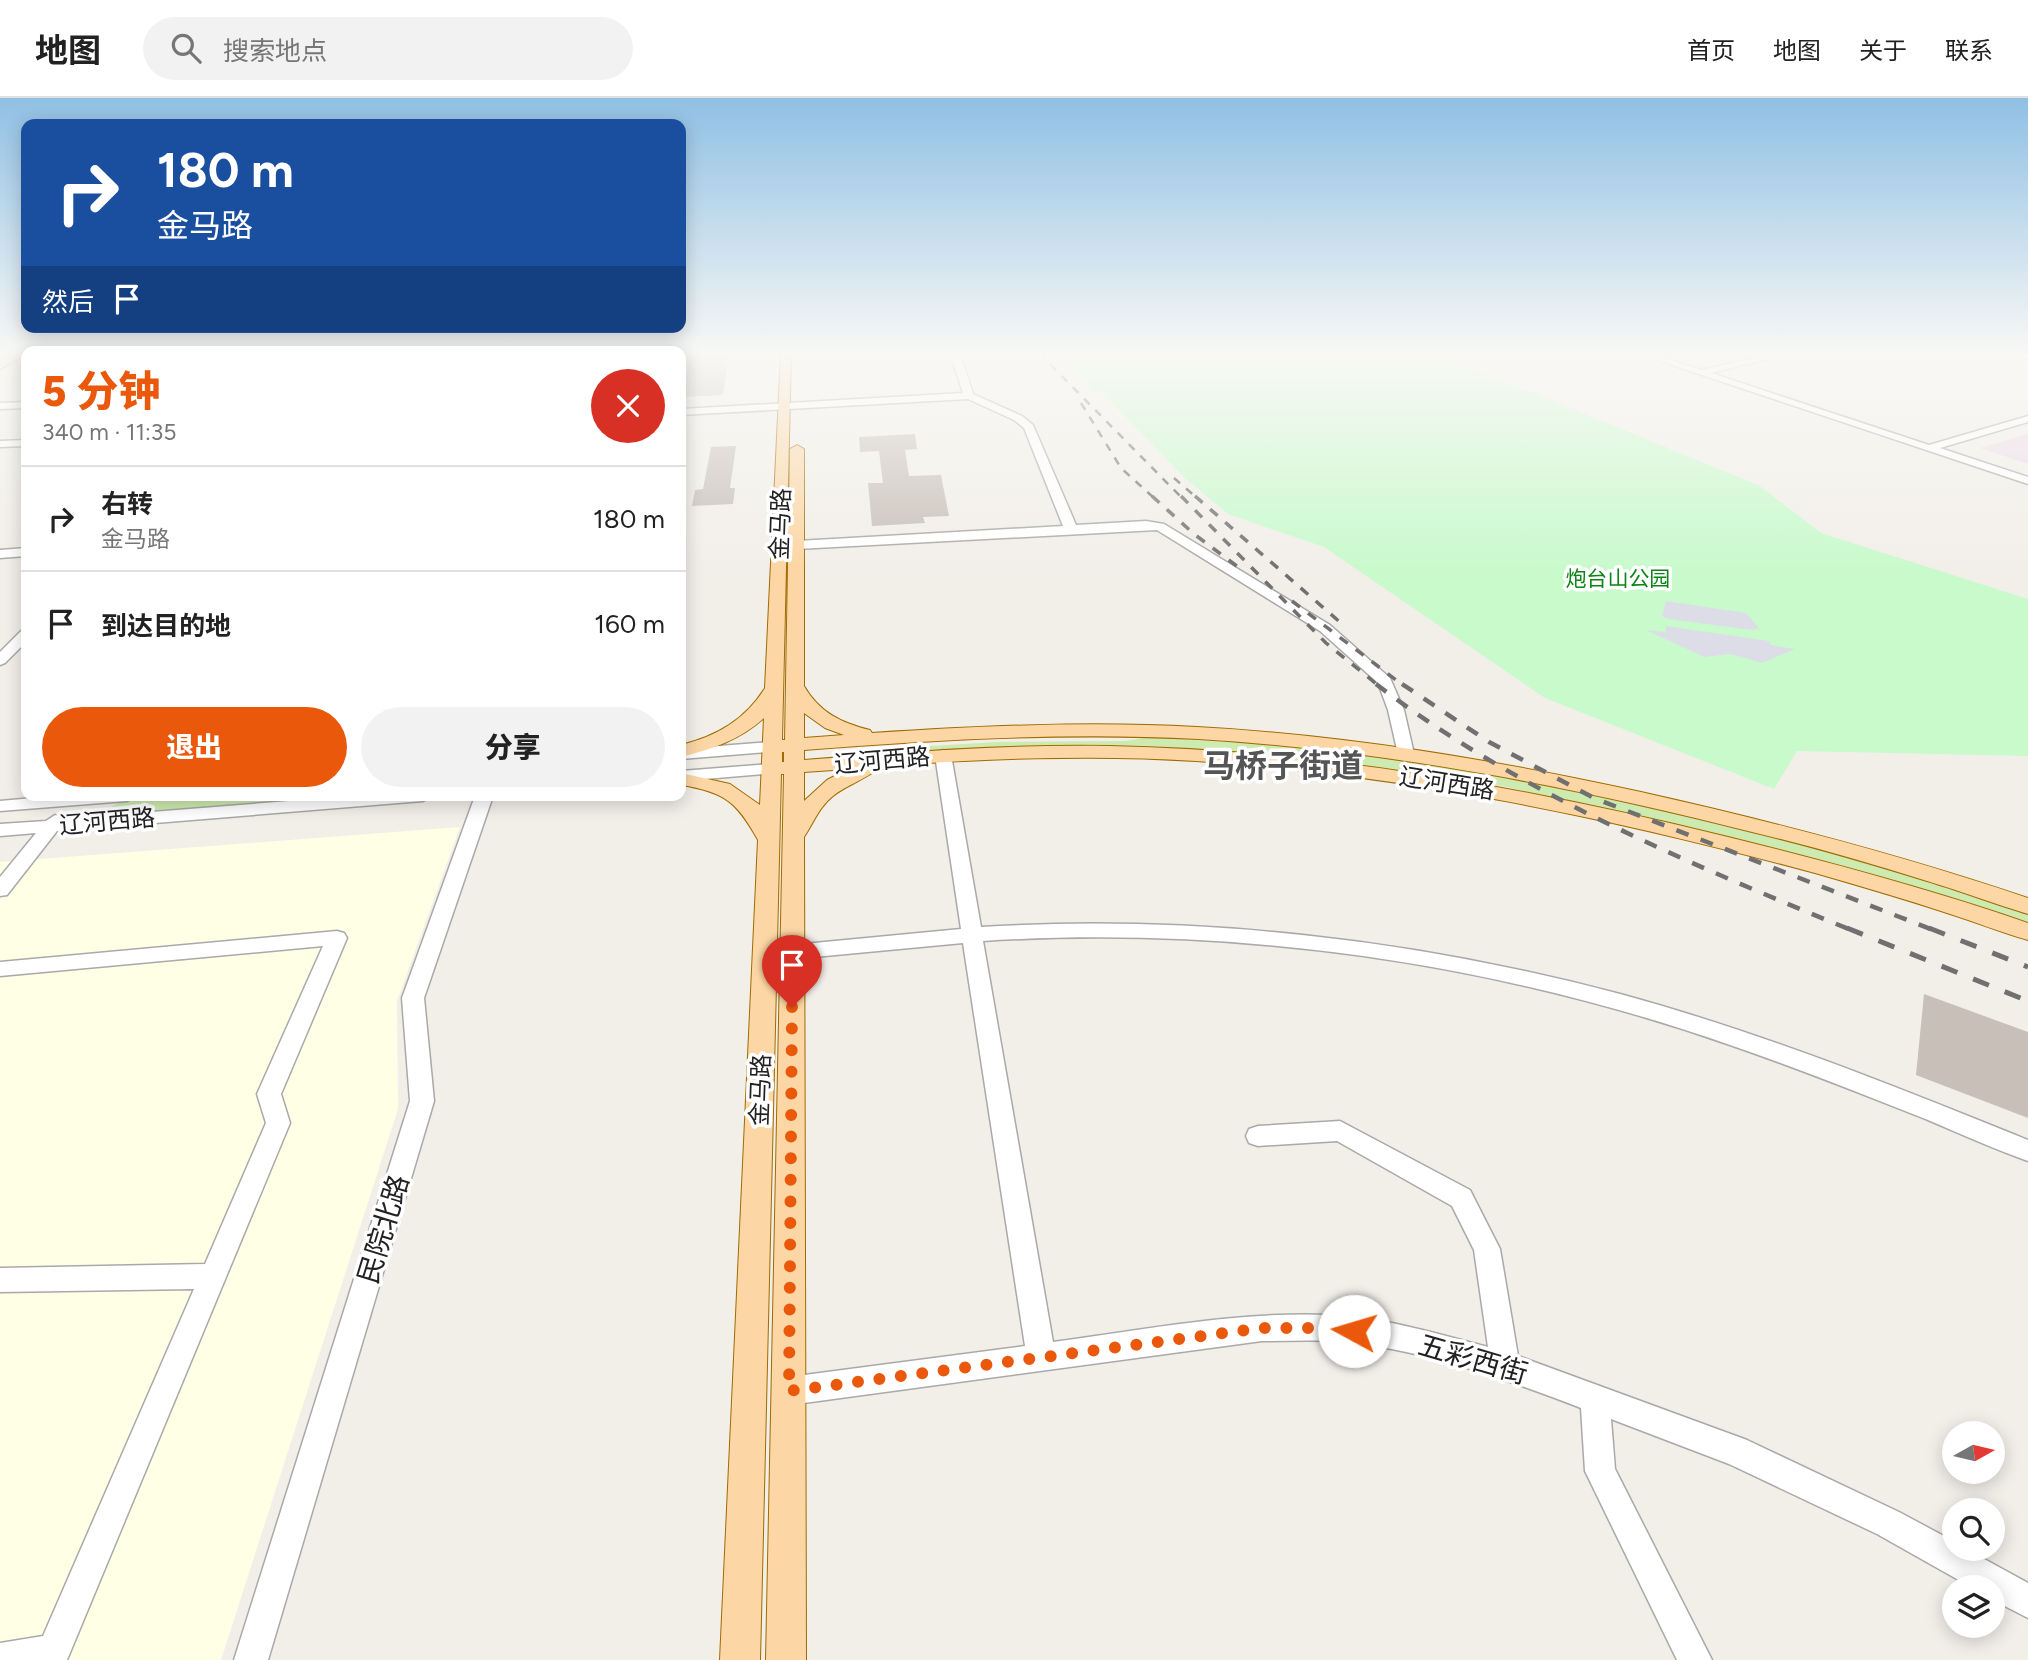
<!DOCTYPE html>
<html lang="zh">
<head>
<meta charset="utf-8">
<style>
	body { margin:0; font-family:Figtree,"Noto Sans SC",sans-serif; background:#f2f2f2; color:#222; height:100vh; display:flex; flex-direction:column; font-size:26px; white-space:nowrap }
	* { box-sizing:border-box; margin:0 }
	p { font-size:23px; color:#767676 }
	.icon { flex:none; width:38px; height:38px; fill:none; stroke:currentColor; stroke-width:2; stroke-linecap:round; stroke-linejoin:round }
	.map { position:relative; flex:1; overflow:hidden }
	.details { position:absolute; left:21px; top:248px; width:665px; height:455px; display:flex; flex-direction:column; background:#fff; border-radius:14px; box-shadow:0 4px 18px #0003 }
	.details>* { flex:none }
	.top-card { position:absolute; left:21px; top:21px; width:665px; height:214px; border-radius:14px; box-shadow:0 4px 18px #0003; background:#1a4fa0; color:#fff; overflow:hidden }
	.needle { width:46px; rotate:82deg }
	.fabs { position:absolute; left:1942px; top:1323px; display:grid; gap:14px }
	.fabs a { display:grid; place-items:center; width:63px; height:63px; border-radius:50%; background:#fff; box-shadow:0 4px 18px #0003; font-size:35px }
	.pin { position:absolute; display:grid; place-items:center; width:60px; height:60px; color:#fff; margin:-72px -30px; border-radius:50% 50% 50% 0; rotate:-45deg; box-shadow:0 0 7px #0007 }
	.pin .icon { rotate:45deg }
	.me { position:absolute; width:77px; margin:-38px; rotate:276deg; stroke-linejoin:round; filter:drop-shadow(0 0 5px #0008) }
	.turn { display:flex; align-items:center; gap:24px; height:147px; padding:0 21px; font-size:32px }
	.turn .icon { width:91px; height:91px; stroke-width:2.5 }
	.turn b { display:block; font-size:49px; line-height:60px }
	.then { display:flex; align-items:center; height:66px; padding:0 21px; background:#0003; gap:14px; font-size:26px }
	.round { display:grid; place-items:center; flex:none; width:74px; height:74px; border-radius:37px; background:#f2f2f2 }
	.overview { display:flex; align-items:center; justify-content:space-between; height:119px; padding:0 21px }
	h1 { font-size:42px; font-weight:800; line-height:52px; color:#ea580c }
	.primary-button { display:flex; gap:14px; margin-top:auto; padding:14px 21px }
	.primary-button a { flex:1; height:80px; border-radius:42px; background:#ea580c; color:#fff; font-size:28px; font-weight:800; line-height:80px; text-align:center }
	.primary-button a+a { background:#f2f2f2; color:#222 }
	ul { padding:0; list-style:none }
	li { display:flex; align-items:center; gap:21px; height:105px; padding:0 21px; border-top:2px solid #e0e0e0 }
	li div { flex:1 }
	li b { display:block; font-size:26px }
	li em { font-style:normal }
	header { display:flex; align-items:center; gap:42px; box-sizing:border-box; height:98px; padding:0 35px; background:#fff; border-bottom:2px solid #e0e0e0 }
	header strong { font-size:33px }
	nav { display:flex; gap:38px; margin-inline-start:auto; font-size:24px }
	.search { width:490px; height:63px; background:#f2f2f2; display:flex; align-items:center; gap:18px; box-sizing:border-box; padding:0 24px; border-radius:38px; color:#767676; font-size:26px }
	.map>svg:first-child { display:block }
	.industrial { fill:#ebdbe8 }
	.education { fill:#ffffe5 }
	.grass { fill:#cdebb0 }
	.park { fill:#c8facc }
	.plaza { fill:#dddde8 }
	.building { fill:#c7bfb8 }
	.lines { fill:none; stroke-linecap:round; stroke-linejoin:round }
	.minor-casing { stroke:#a9a9a9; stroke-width:3 }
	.major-casing { stroke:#a06b00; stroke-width:2 }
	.minor { fill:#fff; fill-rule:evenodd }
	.major { fill:#fcd6a4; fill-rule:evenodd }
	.rail-far3 { stroke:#707070; stroke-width:2.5; stroke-dasharray:8 8; stroke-linecap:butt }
	.rail-far2 { stroke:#707070; stroke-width:3.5; stroke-dasharray:10 10; stroke-linecap:butt }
	.rail-far1 { stroke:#707070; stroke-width:4.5; stroke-dasharray:13 13; stroke-linecap:butt }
	.rail { stroke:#707070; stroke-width:5; stroke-dasharray:17 17; stroke-linecap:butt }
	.route { stroke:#ea580c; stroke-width:12; stroke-dasharray:0 21.6 }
	.labels { text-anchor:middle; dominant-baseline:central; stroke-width:7; stroke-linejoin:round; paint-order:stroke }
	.far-park-label { font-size:21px; fill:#0c8416; stroke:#fff }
	.street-label { font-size:24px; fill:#222; stroke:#fff }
	.near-street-label { font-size:28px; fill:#222; stroke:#fff }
	.district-label { font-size:32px; font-weight:bold; fill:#555; stroke:#fff }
</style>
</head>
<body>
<header>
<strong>地图</strong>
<div class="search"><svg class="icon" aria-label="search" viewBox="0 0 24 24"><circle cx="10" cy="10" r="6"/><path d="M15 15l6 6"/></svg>搜索地点</div>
<nav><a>首页</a><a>地图</a><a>关于</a><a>联系</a></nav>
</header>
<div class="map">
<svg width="2028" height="1562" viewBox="0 0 2028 1562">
	<rect width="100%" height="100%" fill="#f2efe9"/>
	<path class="industrial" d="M 2028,336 L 2028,366 L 1980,350 Z"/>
	<path class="education" d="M 460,729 L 397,903 L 398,1011 L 221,1562 L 0,1562 L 0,764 Z"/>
	<g class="grass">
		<path d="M 1152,639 L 1327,651 L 1502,678 L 1770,736 L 2028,813 L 2028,827 L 1700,733 L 1502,688 L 1448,679 L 1242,656 L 846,659 L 849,653 L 997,644 L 1124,643 Z"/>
		<path d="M 184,698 L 355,698 L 113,717 L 106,714 C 118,697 164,700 184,698 Z"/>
	</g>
	<path class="park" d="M 1054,255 L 1426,255 L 1529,293 L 1760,388 L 1821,435 L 2028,501 L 2028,658 L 1797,653 L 1774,691 L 1545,600 L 1324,449 L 1228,416 L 1185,380 L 1101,294 L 1093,293 Z"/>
	<g class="plaza">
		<path d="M 1666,503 L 1746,515 L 1759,530 L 1752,532 L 1668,521 L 1662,518 Z"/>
		<path d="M 1666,528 L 1769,543 L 1771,547 L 1795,551 L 1762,565 L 1731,556 L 1704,559 L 1646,532 L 1666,534 Z"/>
	</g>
	<g class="building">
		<path d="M 691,255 L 729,255 L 723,297 L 681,299 Z"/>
		<path d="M 915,336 L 917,351 L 905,352 L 909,378 L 941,377 L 949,418 L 923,419 L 925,425 L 872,428 L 868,385 L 883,385 L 879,353 L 860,354 L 859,339 Z"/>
		<path d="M 736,348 L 730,390 L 735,390 L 733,406 L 692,408 L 695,392 L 703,391 L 711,349 Z"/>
		<path d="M 1924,896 L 2028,934 L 2028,1020 L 1916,977 Z"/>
	</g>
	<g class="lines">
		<defs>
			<g id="minor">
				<path d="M 950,255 L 960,255 L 973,296 L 1022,318 L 1033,327 L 1076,427 L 1146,423 L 1164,426 L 1330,527 L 1390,580 L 1404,612 L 1414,656 L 1412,660 L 1400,660 L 1398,656 L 1388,612 L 1378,585 L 1320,533 L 1157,432 L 797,451 L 791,447 L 797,443 L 1063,428 L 1024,330 L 1014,322 L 968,301 L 681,317 L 681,311 L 963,295 Z"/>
				<path d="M 1636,255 L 1649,255 L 1701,272 L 1776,255 L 1791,255 L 1711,275 L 1929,347 L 2028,318 L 2028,324 L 1940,350 L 2028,379 L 2028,386 Z"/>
				<path d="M 2015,255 L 2028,255 L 2028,260 L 2017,257 Z"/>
				<path d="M 26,304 L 26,310 L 0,311 L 0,305 Z"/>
				<path d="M 26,342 L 26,348 L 0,349 L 0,343 Z"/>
				<path d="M 26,450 L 26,458 L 0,460 L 0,452 Z"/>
				<path d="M 26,532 L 26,544 L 5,565 L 0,567 L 0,554 L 21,533 Z"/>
				<path d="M 772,644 L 778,645 L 780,649 L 778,653 L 681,661 L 681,651 Z"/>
				<path d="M 943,652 L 951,657 L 981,829 C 1195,816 1413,841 1620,896 C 1760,934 1894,988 2028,1042 L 2028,1063 C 1994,1051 1961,1036 1928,1022 C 1862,996 1797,970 1730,947 C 1493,864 1234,827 983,843 L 1053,1244 C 1144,1232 1238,1213 1330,1217 C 1383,1219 1437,1236 1488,1249 L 1474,1152 L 1452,1108 L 1337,1043 L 1258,1048 L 1249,1045 L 1246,1038 L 1249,1031 L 1258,1028 L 1340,1023 L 1470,1092 L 1500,1151 L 1518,1258 L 1747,1342 L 1899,1414 L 1955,1444 L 1955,1451 L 1966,1451 L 2028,1485 L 2028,1520 L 1993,1502 L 1993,1489 L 1971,1489 L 1877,1436 L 1729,1366 L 1611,1321 L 1615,1371 L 1712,1562 L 1677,1562 L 1585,1373 L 1581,1310 C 1503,1280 1416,1249 1332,1243 C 1309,1242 1285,1243 1262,1243 L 789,1307 L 779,1303 L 774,1293 L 779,1283 L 789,1279 L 1025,1248 L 963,845 L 793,861 L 786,859 L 783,854 L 786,849 L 793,847 L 961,831 L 935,657 Z"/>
				<path d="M 771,666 L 780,671 L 777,675 L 681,683 L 681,673 Z"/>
				<path d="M 55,698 L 136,698 L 127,703 L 0,713 L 0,703 Z"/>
				<path d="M 353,698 L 432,698 L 423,703 L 57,733 L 7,797 L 0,798 L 0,779 L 36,735 L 0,738 L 0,726 L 46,723 L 55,717 L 63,721 Z"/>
				<path d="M 475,698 L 493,698 L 424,900 L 434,1003 L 268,1562 L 234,1562 L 410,1003 L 402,900 Z"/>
				<path d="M 337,833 L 344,835 L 347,840 L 281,996 L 290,1025 L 67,1562 L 0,1562 L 0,1545 L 43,1538 L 194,1191 L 0,1194 L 0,1170 L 205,1166 L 266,1025 L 257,996 L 323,848 L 0,878 L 0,864 Z"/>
			</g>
			<g id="major">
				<path d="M 15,255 L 26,257 L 0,271 L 0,263 Z"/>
				<path d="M 781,255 L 791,255 L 782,642 L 785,642 L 790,351 L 797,347 L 804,351 L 804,588 C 819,614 841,625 870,632 L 872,635 C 980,628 1089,623 1197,629 C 1347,637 1494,662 1641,694 C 1771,723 1901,757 2028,800 L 2028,816 C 1994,806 1961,793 1927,783 C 1869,765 1811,748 1752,734 C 1570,688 1385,652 1198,641 C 1067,634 935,642 804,652 L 804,662 C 906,654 1008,646 1110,648 C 1319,652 1525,689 1728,739 C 1829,764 1930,791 2028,825 L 2028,842 C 2002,835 1976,824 1950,816 C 1905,801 1860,788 1815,775 C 1612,720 1406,677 1196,663 C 1090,656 984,661 879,668 C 874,678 844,688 833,698 C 819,709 814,724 804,739 L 806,1562 L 766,1562 L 784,676 L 781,676 L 760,1562 L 720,1562 L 758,742 C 737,704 725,694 681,687 L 681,675 L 730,686 L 760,707 L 764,620 C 740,642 712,651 681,659 L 681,647 C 717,638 745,622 765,590 ZM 804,615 L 825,630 L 844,637 L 804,640 ZM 782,654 L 784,654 L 784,664 L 782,664 ZM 848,671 L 827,682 L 804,703 L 804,674 Z"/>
			</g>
		</defs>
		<use href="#minor" class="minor-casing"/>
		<use href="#major" class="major-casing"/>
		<use href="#minor" class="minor"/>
		<use href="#major" class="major"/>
		<g class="rail-far3">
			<path d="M 1039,255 L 1182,400"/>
			<path d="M 1081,305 L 1121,370 L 1154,400"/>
			<path d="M 1174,380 L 1197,400"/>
		</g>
		<g class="rail-far2">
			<path d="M 1152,398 L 1194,436 L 1242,472"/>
			<path d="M 1181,398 L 1326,545 L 1379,588"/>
			<path d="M 1195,398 L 1341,525"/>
			<path d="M 1292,503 L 1404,588"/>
		</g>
		<g class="rail-far1">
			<path d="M 1376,586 C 1517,694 1688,765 1851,832"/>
			<path d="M 1402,586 L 1489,644 L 1594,700 L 1933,832"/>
		</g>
		<g class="rail">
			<path d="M 1847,830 L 2028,903"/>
			<path d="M 1929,830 L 2028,869"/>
		</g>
	</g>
	<linearGradient id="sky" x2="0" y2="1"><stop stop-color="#8fc0e4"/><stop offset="0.54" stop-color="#f9f8f5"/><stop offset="1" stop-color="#f9f8f5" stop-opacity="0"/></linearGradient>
	<rect width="2028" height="473" fill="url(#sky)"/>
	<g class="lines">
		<path class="route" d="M 792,909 L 789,1293 L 1262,1230 L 1332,1230 L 1354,1233"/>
	</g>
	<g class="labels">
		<g class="far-park-label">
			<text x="1618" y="480">炮台山公园</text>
		</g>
		<g class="street-label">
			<text transform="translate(780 426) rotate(-88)">金马路</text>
			<text transform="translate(882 662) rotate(-5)">辽河西路</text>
			<text transform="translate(1447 685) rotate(9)">辽河西路</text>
			<text transform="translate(107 723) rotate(-5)">辽河西路</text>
			<text transform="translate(760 992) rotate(-88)">金马路</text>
		</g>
		<g class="near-street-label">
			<text transform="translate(383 1131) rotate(-73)">民院北路</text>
			<text transform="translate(1473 1261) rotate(16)">五彩西街</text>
		</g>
		<g class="district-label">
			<text x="1283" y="668">马桥子街道</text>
		</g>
	</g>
</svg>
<div class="fabs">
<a><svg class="needle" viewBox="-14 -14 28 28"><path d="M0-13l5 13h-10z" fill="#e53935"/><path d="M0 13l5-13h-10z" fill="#767676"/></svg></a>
<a><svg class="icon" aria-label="search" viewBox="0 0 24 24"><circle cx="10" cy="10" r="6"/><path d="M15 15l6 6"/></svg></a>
<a><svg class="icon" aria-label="layers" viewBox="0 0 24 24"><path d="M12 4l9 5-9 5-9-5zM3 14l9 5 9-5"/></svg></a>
</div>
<div class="pin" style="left:792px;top:909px;background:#d93025"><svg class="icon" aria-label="arrive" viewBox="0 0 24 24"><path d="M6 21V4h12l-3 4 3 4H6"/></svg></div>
<svg class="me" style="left:1354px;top:1233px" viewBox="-20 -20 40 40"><circle r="19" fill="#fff"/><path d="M0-13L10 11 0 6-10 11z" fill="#ea580c"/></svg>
<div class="top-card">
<div class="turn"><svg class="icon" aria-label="right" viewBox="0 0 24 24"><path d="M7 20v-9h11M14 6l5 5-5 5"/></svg><div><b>180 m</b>金马路</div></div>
<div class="then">然后<svg class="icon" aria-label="arrive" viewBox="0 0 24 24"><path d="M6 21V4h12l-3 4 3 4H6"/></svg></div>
</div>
<section class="details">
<div class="overview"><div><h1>5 分钟</h1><p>340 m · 11:35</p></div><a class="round" style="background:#d93025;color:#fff"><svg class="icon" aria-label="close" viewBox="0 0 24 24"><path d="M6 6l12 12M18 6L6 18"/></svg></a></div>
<ul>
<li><svg class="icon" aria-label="right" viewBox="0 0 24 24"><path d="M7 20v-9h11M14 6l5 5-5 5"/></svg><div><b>右转</b><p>金马路</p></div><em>180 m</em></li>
<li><svg class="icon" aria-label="arrive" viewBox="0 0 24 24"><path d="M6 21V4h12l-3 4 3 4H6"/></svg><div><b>到达目的地</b></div><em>160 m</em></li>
</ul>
<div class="primary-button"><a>退出</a><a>分享</a></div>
</section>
</div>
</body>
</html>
